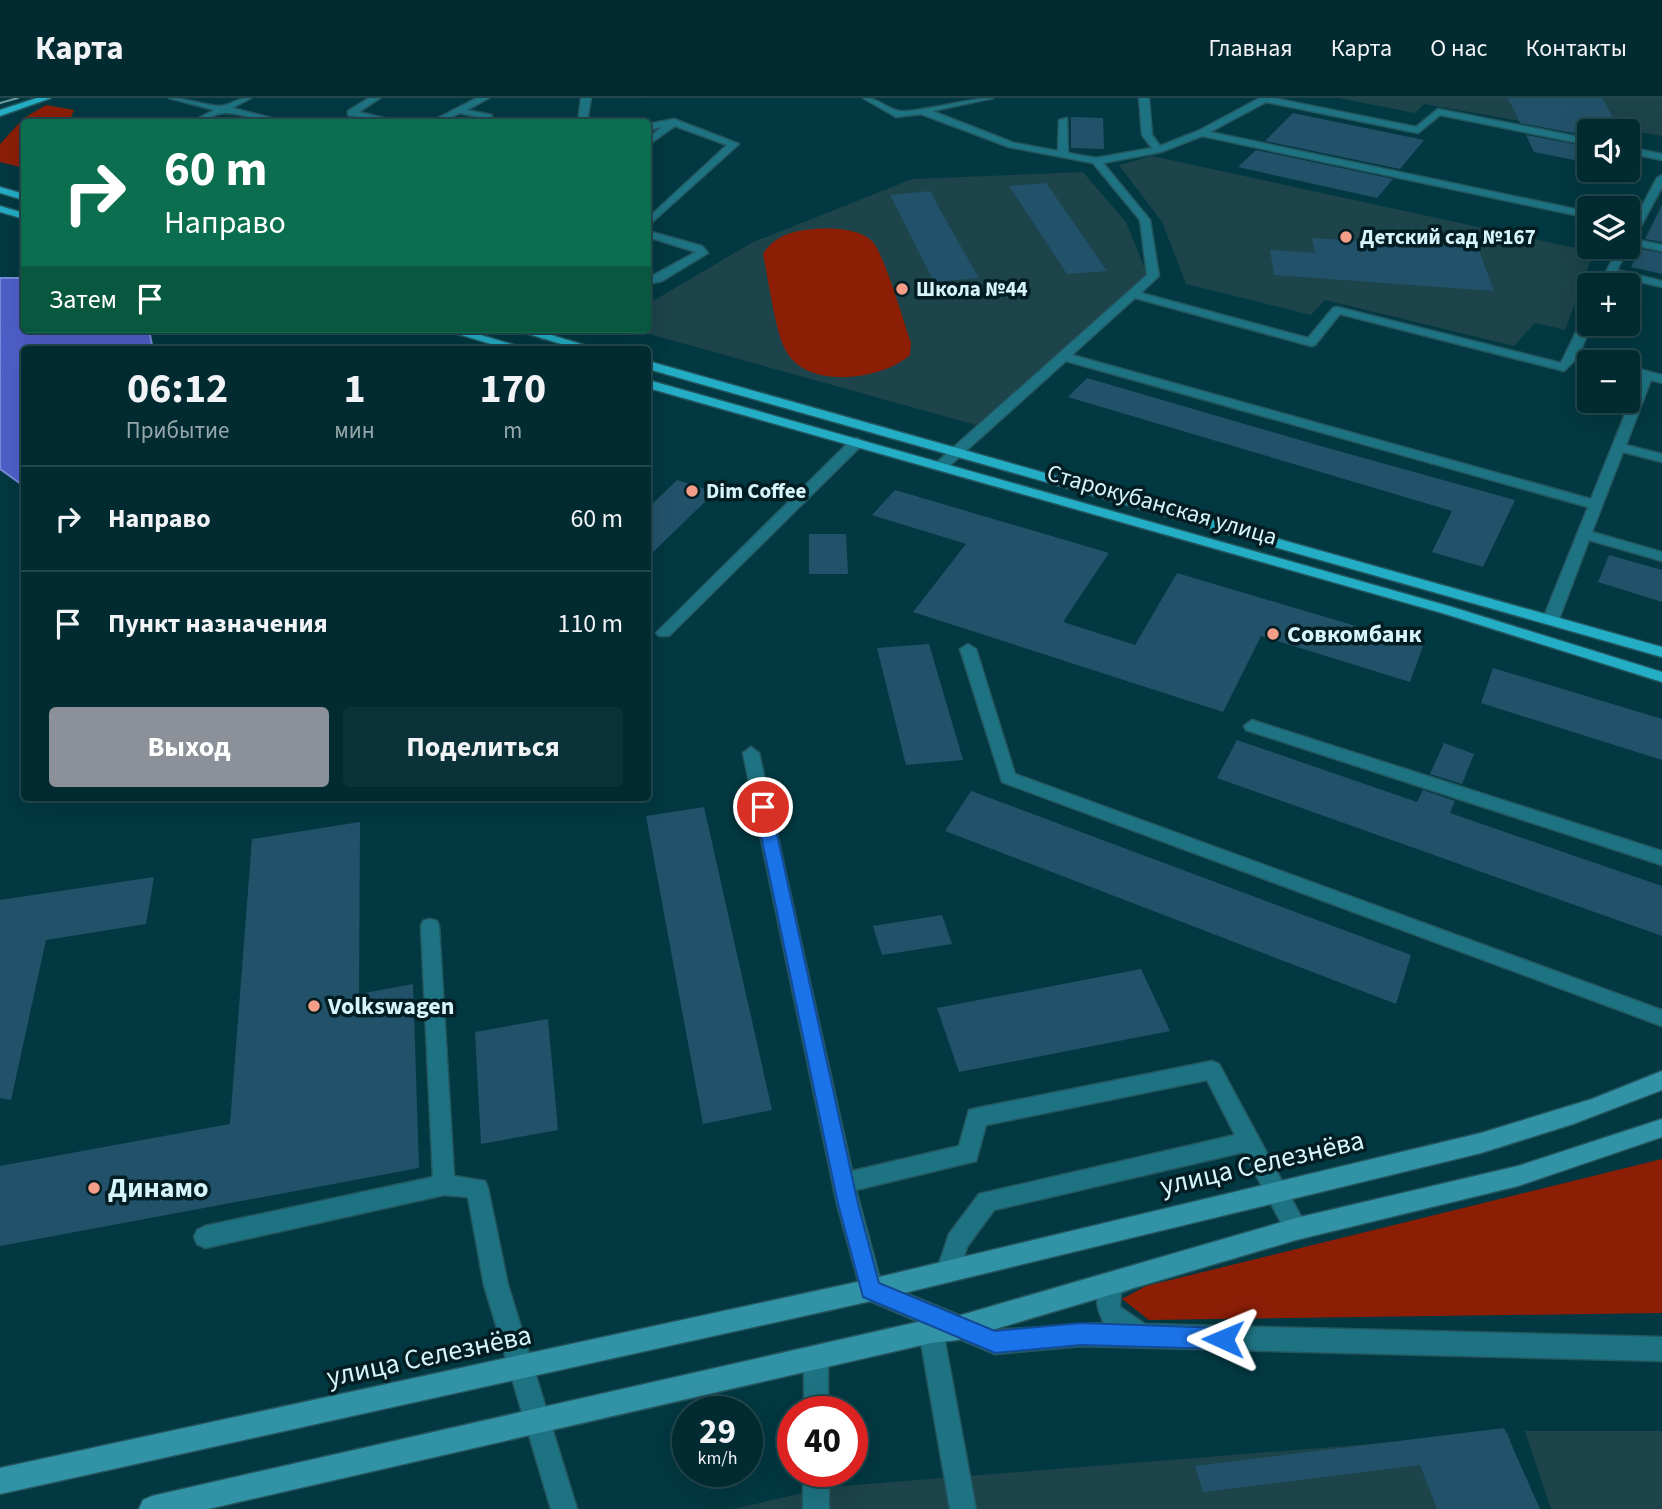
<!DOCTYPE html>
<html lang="ru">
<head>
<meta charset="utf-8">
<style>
	body { margin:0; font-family:"Source Sans 3",sans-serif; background:#0c3239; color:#f1f3f6; height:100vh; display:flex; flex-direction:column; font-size:26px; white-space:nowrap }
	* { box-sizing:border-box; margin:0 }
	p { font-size:23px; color:#96a7ab }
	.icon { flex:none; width:38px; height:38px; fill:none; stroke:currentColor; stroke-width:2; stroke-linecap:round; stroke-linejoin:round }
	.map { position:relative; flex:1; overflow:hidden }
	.drawer { position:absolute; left:21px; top:248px; width:630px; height:455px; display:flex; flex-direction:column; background:#022a31; border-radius:7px; box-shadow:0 7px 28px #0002,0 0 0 2px #23464d }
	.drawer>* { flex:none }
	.guide { position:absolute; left:21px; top:21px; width:630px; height:214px; border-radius:7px; box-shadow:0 7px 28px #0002,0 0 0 2px #23464d; background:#0b6e4f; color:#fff; overflow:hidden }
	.buttons { position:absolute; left:1577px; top:21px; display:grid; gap:14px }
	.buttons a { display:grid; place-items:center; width:63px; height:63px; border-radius:7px; background:#022a31; box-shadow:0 7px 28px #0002,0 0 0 2px #23464d; font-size:35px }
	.speed { position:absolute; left:672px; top:1298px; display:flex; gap:14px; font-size:35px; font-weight:700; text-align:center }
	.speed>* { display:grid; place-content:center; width:91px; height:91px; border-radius:50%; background:#022a31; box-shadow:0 7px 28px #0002,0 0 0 2px #23464d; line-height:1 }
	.speed small { font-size:18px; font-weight:400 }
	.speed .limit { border:10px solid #d22; background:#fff; color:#111 }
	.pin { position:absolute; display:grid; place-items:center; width:60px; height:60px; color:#fff; margin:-30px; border:4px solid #fff; border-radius:50%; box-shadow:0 2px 7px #0007 }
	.me { position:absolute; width:77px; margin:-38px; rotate:271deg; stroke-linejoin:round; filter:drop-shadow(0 0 5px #0008) }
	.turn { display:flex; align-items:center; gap:24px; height:147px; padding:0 28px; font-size:32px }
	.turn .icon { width:91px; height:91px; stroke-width:2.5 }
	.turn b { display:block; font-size:49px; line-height:60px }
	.then { display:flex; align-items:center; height:66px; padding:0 28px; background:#0003; gap:14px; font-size:26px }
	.eta { display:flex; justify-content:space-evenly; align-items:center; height:119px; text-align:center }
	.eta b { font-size:42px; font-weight:700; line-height:49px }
	.action { display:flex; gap:14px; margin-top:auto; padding:14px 28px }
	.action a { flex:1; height:80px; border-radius:7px; background:#8c9099; color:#fff; font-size:28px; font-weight:700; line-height:80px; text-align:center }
	.action a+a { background:#0c3239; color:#f1f3f6 }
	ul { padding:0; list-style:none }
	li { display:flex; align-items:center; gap:21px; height:105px; padding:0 28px; border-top:2px solid #23464d }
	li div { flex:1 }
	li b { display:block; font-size:26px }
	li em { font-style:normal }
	header { display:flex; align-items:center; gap:42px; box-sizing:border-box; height:98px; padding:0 35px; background:#022a31; border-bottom:2px solid #23464d }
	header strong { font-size:33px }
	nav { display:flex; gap:38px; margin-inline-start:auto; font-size:24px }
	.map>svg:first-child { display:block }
	.built { fill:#1d434b }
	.green { fill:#8c1e06 }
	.water { fill:#4f5fc9; stroke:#788cd8; stroke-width:2 }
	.building { fill:#22526a }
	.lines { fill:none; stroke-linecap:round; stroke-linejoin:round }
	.service-casing { stroke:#24565f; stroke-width:3 }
	.tertiary-casing { stroke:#24565f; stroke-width:3 }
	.secondary-casing { stroke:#24565f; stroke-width:3 }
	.primary-casing { stroke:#24565f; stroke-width:3 }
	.service { fill:#1e7382; fill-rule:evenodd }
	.tertiary { fill:#1e7382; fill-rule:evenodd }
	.secondary { fill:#3393a6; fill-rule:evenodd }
	.primary { fill:#23aec6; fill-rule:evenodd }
	.tram { stroke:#6f99a1; stroke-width:2 }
	.route { fill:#1a73e8; stroke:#114b97; stroke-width:2 }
	.poi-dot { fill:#f49e8a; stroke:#031d22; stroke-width:2.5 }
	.labels { text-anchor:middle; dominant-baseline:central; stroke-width:7; stroke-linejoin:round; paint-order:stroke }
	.far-poi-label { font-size:21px; font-weight:bold; fill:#d6f4fb; stroke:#031d22; text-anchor:start }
	.street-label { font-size:24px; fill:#d6f4fb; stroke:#031d22 }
	.poi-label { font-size:24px; font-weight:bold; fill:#d6f4fb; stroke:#031d22; text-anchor:start }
	.near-street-label { font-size:28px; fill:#d6f4fb; stroke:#031d22 }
	.near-poi-label { font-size:28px; font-weight:bold; fill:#d6f4fb; stroke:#031d22; text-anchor:start }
</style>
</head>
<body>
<header>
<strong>Карта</strong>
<nav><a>Главная</a><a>Карта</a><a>О нас</a><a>Контакты</a></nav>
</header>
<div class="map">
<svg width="1662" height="1411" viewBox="0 0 1662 1411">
	<rect width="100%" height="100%" fill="#023841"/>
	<g class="built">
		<path d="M 1338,0 L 1662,0 L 1662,38 L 1592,26 L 1585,35 L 1424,6 L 1415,15 Z"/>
		<path d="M 1152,58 L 1594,154 L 1565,232 L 1535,225 L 1514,248 L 1325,202 L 1311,217 L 1186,186 L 1162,124 L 1119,67 Z"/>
		<path d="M 1083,74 L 1126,124 L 1147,176 L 976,327 L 631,231 L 648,231 L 648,206 L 751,145 L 912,81 Z"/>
		<path d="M 1525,1333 L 1662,1333 L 1662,1411 L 1551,1411 Z"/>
		<path d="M 1508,1335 L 1532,1411 L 733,1411 L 829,1389 Z"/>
	</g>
	<g class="green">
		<path d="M 46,7 L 74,12 L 69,24 L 24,24 L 24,70 L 0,64 L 0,46 L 24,20 Z"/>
		<path d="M 814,131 C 832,130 858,130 872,143 C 884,155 904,225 911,245 L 910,257 C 882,282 805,293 785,251 C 775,232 768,179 763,156 C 775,137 793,133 814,131 Z"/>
		<path d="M 1662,1061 L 1662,1215 L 1149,1222 L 1122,1201 L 1146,1188 Z"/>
	</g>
	<path class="water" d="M 0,180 L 24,180 L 24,231 L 160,231 L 150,237 L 153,252 L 24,252 L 24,388 L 0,371 Z"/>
	<g class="building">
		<path d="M 1508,0 L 1602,0 L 1621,33 L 1589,33 L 1589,38 L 1520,25 Z"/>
		<path d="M 1293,15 L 1307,18 L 1424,42 L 1400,71 L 1265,43 Z"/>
		<path d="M 1071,19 L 1103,20 L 1104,51 L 1071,50 Z"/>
		<path d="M 1526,37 L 1589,49 L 1589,65 L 1534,54 Z"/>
		<path d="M 1256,52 L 1393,81 L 1377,100 L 1238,69 Z"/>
		<path d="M 1046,85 L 1074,125 L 1107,173 L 1067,176 L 1009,88 Z"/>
		<path d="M 930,93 L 948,126 L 979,180 L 934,184 L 890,97 Z"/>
		<path d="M 1662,107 L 1662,144 L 1645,141 Z"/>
		<path d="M 1312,140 L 1478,150 L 1494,193 L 1274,177 L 1270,152 L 1315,155 Z"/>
		<path d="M 1640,151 L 1662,155 L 1662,176 L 1631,169 Z"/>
		<path d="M 1087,280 L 1317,347 L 1515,402 L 1483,469 L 1432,454 L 1452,413 L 1068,299 Z"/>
		<path d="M 677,382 L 715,394 L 648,459 L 648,410 Z"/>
		<path d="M 895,392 L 1109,455 L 1063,524 L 1135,547 L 1177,475 L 1423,548 L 1410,584 L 1261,538 L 1223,614 L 913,514 L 966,446 L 872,417 Z"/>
		<path d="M 809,436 L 846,436 L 848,476 L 809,476 Z"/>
		<path d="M 1609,457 L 1662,472 L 1662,504 L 1598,484 Z"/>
		<path d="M 929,546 L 963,662 L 906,667 L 877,550 Z"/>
		<path d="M 1493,570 L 1662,621 L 1662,662 L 1481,605 Z"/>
		<path d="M 1237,642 L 1417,704 L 1423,692 L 1455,703 L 1450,715 L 1662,788 L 1662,838 L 1217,680 Z"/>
		<path d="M 1444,645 L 1474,656 L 1462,686 L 1430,676 Z"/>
		<path d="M 971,693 L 1411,857 L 1396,906 L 945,733 Z"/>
		<path d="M 704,709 L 772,1012 L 703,1026 L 646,718 Z"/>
		<path d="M 360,724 L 359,896 L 413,886 L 419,1070 L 0,1148 L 0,1068 L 230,1026 L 252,741 Z"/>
		<path d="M 154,779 L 146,826 L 46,842 L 11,1002 L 0,1000 L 0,802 Z"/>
		<path d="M 942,817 L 952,846 L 882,857 L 873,828 Z"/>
		<path d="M 1141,871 L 1170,933 L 959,974 L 937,910 Z"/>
		<path d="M 548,921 L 558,1032 L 481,1046 L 475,934 Z"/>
		<path d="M 1504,1330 L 1540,1411 L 1437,1411 L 1420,1367 L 1203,1394 L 1195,1368 Z"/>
	</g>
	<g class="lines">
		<defs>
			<g id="service">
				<path d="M 169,0 C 185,0 211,9 222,8 C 233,6 237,0 251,0 L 232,10 L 287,24 C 266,26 247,16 227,15 C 215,14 204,24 191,24 L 214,12 Z"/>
				<path d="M 369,0 L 380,0 L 359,14 L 400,24 L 385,24 L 348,17 L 348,13 Z"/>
				<path d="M 477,0 L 489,0 L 467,12 L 492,17 L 489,24 L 481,24 L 483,20 L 460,15 L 441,24 L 430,24 Z"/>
				<path d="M 581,0 L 591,0 L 587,24 L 578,24 Z"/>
				<path d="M 863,0 C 879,0 885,10 899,13 C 911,16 971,0 993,0 L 932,13 L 1014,45 L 1058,53 L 1059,22 L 1067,20 L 1068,55 L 1096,60 L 1152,50 L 1142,37 L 1139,0 L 1149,0 L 1152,37 L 1160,48 L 1198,33 L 1260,0 L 1273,0 L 1416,29 L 1438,11 L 1589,41 L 1589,47 L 1440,17 L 1418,35 L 1266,4 L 1210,34 L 1589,114 L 1589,120 L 1202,38 L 1161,54 L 1103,65 L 1150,122 L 1159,178 L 1141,195 L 1308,240 L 1333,210 L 1337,209 L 1561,265 L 1583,220 L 1589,216 L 1589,226 L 1592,226 L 1579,256 L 1602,264 L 1589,266 L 1575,262 L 1564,273 L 1340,216 L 1315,247 L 1311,248 L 1135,200 L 1072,257 L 1591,401 L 1640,279 L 1628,276 L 1628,268 L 1662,277 L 1662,285 L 1651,282 L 1626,347 L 1662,356 L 1662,364 L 1623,354 L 1592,434 L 1662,454 L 1662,463 L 1589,442 L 1559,521 L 1551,526 L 1546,524 L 1543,521 L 1588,409 L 1066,263 L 947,370 L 937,370 L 937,364 L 1147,177 L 1140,122 L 1093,65 L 1009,49 L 921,16 L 896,19 Z"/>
				<path d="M 674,21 L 739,46 L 648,128 L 648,120 L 727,47 L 675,28 L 648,47 L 648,40 L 662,29 L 648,32 L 648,26 Z"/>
				<path d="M 1628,49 L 1662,56 L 1662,62 L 1628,55 Z"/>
				<path d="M 1662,77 L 1662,89 L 1634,141 L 1662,147 L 1662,153 L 1628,146 L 1628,134 L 1657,80 Z"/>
				<path d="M 648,133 L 702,148 L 708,155 L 662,183 L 648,186 L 648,180 L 696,154 L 648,139 Z"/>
				<path d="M 1628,147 L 1629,149 L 1617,172 L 1662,183 L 1662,189 L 1614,178 L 1609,187 L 1599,187 L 1619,149 Z"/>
				<path d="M 550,231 L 564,231 L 550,241 L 542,241 L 542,235 Z"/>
				<path d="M 857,340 L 864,344 L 862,347 L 669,538 L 659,538 L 656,535 L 659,532 L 852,341 Z"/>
				<path d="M 968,546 L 976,551 L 1015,676 L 1662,912 L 1662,928 L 1002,684 L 960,551 Z"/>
				<path d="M 1252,622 L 1662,753 L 1662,767 L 1246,632 L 1244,628 Z"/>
				<path d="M 751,649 L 759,655 L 852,1073 L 959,1048 L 969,1012 L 977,1010 L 1212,963 L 1219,966 L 1304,1124 L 1307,1131 L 1304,1138 L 1296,1142 L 1288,1138 L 1244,1054 L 994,1112 L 967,1149 L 957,1180 L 949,1183 L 941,1180 L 937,1172 L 949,1136 L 979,1096 L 1235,1037 L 1207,982 L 986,1027 L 976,1063 L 856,1092 L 883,1192 L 879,1200 L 871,1203 L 863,1200 L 837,1106 L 743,655 Z"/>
				<path d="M 430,821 L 437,823 L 439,828 L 454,1078 L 485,1083 L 488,1090 L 508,1187 L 577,1411 L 551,1411 L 484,1187 L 468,1099 L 444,1097 L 205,1150 L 197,1146 L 194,1139 L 197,1132 L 205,1128 L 433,1079 L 421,828 L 423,823 Z"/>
				<path d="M 931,1221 L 939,1225 L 943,1233 L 976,1411 L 950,1411 L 919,1233 L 923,1225 Z"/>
				<path d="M 816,1250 L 825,1254 L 828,1262 L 828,1314 L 804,1314 L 804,1262 L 807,1254 Z"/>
				<rect x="803" y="1374" width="26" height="37"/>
			</g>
			<path id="tertiary" d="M 1123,1172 L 1131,1175 L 1135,1183 L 1131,1191 L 1121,1195 L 1120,1209 L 1145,1226 L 1662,1239 L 1662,1263 L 1081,1248 L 995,1256 L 863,1200 L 859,1192 L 863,1184 L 871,1181 L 995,1232 L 1104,1225 C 1095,1208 1095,1197 1103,1180 Z"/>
			<g id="secondary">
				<path d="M 1662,973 L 1662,992 L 1573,1026 L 1481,1055 L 871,1203 L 0,1396 L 0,1370 L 871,1181 L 1481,1035 L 1592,1001 Z"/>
				<path d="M 1662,1021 L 1662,1039 L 1518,1088 L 1296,1142 L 958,1242 L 931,1245 L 208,1411 L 139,1411 L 143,1402 L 152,1398 L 931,1221 L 958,1218 L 1296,1120 L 1518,1068 Z"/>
			</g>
			<g id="primary">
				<path d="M 37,0 L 51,0 L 0,18 L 0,12 Z"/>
				<path d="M 0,89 L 24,96 L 24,102 L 0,95 Z"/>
				<path d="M 0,108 L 24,115 L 24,121 L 0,114 Z"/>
				<path d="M 441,231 L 461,231 L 531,252 L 511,252 Z"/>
				<path d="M 512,231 L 531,231 L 601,252 L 581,252 Z"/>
				<path d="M 648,263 L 1662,549 L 1662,559 L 648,271 Z"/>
				<path d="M 648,282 L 1452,509 L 1662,574 L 1662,584 L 1442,515 L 648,290 Z"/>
			</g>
		</defs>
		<use href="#service" class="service-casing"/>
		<use href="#tertiary" class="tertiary-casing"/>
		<use href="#secondary" class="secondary-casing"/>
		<use href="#primary" class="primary-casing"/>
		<use href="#service" class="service"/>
		<use href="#tertiary" class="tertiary"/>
		<use href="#secondary" class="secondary"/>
		<use href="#primary" class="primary"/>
		<path class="tram" d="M 0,5 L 18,0"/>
	</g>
	<path class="route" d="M 763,703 L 771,709 L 858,1106 L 879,1185 L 995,1233 L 1081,1225 L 1223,1230 L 1231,1233 L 1234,1241 L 1231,1248 L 1223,1251 L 1081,1247 L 995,1255 L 863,1199 L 838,1106 L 755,709 Z"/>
	<g class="poi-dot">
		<circle cx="1346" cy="139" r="7"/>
		<circle cx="902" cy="191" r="7"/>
		<circle cx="692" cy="393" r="7"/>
		<circle cx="1273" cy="536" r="7"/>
		<circle cx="314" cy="908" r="7"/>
		<circle cx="94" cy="1090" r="7"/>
	</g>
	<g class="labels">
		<g class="far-poi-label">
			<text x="1360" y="139">Детский сад №167</text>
			<text x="916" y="191">Школа №44</text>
			<text x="706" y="393">Dim Coffee</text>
		</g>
		<g class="street-label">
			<text transform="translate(1162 407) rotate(16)">Старокубанская улица</text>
		</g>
		<g class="poi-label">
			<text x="1287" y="536">Совкомбанк</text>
			<text x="328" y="908">Volkswagen</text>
		</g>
		<g class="near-street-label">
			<text transform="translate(1262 1065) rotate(-13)">улица Селезнёва</text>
			<text transform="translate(429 1258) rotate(-12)">улица Селезнёва</text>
		</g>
		<g class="near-poi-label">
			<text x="108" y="1090">Динамо</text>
		</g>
	</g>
</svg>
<div class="buttons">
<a><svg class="icon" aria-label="sound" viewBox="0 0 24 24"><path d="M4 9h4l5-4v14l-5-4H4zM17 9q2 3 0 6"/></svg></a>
<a><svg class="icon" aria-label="layers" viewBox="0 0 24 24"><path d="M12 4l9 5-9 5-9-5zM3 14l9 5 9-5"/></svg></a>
<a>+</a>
<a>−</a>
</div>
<div class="speed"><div>29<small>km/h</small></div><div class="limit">40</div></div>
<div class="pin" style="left:763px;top:709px;background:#d93025"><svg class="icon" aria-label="arrive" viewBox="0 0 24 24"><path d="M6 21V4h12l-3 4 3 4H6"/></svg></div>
<svg class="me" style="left:1223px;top:1241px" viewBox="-20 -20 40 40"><path d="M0-17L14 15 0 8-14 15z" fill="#1a73e8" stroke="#fff" stroke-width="4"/></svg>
<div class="guide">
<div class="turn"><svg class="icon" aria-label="right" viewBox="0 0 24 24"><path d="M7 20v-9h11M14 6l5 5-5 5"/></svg><div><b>60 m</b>Направо</div></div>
<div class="then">Затем<svg class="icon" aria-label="arrive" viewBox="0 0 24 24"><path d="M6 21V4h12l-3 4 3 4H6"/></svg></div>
</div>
<section class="drawer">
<div class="eta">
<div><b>06:12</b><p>Прибытие</p></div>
<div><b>1</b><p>мин</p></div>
<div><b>170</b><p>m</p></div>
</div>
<ul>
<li><svg class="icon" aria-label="right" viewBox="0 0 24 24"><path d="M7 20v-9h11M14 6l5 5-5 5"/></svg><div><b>Направо</b></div><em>60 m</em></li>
<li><svg class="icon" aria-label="arrive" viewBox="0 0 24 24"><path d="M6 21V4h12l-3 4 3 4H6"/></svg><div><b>Пункт назначения</b></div><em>110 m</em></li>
</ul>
<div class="action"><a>Выход</a><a>Поделиться</a></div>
</section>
</div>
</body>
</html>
